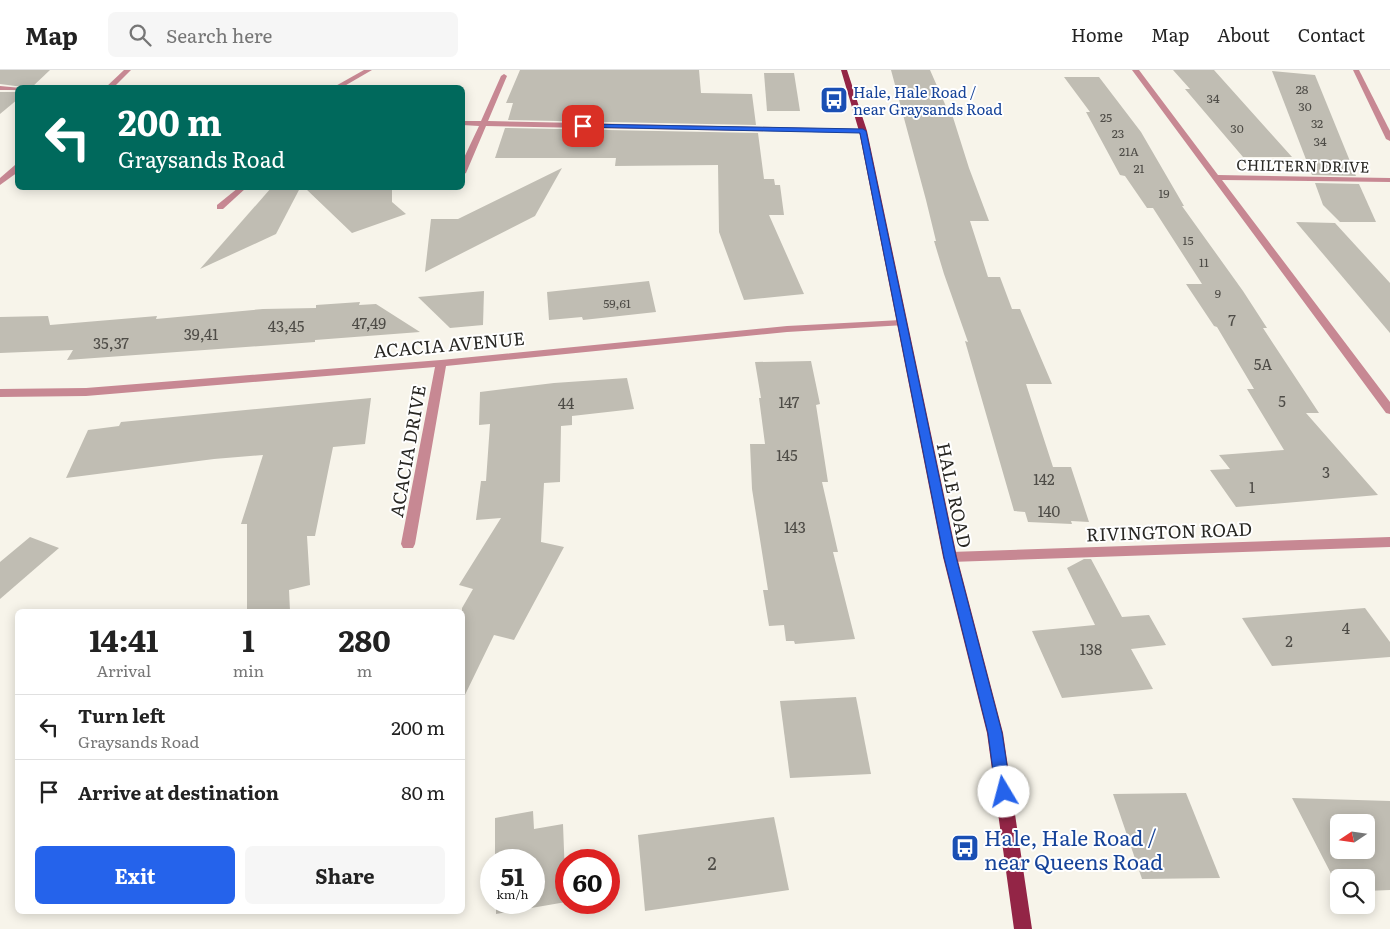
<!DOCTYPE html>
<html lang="en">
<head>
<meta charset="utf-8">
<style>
	body { margin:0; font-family:Literata,serif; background:#f6f6f6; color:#222; height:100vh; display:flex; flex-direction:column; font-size:19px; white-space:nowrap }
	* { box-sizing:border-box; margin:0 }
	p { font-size:16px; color:#767676 }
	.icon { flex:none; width:28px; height:28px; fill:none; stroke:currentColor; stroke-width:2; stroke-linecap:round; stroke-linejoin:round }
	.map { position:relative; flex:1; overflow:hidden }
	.drawer { position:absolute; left:15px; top:539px; width:450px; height:305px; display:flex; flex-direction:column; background:#fff; border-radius:8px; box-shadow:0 2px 12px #0003 }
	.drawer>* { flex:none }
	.banner { position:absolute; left:15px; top:15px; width:450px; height:105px; border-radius:8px; box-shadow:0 2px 12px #0003; background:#00695c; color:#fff; overflow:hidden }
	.needle { width:32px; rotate:257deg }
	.fabs { position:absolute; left:1330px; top:744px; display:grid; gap:10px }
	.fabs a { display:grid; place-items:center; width:45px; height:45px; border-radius:8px; background:#fff; box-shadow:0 2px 12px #0003; font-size:25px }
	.speed { position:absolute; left:480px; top:779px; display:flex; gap:10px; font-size:25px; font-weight:700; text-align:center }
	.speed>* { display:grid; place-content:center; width:65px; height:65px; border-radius:50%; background:#fff; box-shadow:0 2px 12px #0003; line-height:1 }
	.speed small { font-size:12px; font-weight:400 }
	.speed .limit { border:8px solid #d22; background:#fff; color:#111 }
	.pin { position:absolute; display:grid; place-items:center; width:42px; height:42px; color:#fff; margin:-21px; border-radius:10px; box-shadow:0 2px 8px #0006 }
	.me { position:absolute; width:55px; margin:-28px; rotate:352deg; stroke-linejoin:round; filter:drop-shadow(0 0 4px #0008) }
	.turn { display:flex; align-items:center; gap:18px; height:105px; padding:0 20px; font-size:22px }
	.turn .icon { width:65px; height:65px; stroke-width:2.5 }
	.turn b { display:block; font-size:35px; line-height:42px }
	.eta { display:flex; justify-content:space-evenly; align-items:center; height:85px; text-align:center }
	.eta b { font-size:30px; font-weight:700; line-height:35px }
	.action { display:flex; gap:10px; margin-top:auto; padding:10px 20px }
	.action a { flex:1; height:58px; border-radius:8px; background:#2563eb; color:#fff; font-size:20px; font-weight:700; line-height:58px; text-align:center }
	.action a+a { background:#f6f6f6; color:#222 }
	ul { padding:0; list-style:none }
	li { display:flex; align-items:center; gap:15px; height:65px; padding:0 20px; border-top:1px solid #e0e0e0 }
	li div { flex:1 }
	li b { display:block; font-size:19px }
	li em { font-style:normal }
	header { display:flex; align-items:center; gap:30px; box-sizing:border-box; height:70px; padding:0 25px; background:#fff; border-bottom:1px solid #e0e0e0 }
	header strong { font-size:24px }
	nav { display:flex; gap:28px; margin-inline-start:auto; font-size:18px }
	.search { width:350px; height:45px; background:#f6f6f6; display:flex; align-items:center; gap:12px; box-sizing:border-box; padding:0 18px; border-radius:8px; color:#767676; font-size:19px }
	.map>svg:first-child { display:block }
	.building { fill:#c0bdb3; fill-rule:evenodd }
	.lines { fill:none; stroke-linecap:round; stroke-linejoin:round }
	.minor { fill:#c78893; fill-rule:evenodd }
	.primary { fill:#932546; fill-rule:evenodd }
	.route { fill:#2563eb; stroke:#184099 }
	.labels { text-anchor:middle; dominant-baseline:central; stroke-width:4; stroke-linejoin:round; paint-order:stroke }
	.far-number-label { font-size:12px; fill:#4e4c47 }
	.far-transit-label { font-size:15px; fill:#164399; stroke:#fff; text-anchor:start }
	.far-street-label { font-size:15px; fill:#282723; stroke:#fff }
	.number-label { font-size:15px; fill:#4e4c47 }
	.street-label { font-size:18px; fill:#282723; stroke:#fff }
	.near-number-label { font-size:18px; fill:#4e4c47 }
	.near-transit-label { font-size:21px; fill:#164399; stroke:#fff; text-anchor:start }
</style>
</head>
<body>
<header>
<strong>Map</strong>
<div class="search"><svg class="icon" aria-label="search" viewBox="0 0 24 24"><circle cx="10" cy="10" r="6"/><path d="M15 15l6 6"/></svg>Search here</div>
<nav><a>Home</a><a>Map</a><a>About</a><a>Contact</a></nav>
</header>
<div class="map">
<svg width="1390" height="859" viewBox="0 0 1390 859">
	<rect width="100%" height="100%" fill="#f7f4ea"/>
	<g class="building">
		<path d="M 0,0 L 50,0 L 31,18 L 0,14 Z"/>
		<path d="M 520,0 L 699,0 L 701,23 L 752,24 L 756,55 L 508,50 L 513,33 L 506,33 Z"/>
		<path d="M 891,0 L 930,0 L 948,41 L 951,41 L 969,98 L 989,151 L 970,151 L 988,207 L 1000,207 L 1012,239 L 1020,239 L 1052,314 L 1026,314 L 1053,397 L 1071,397 L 1089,452 L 1071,451 L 1072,454 L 1028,452 L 1025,442 L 1014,441 L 965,271 L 968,272 L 944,204 L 934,171 L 936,171 L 926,130 Z"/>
		<path d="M 1173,0 L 1214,0 L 1292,87 L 1243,87 L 1185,19 L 1190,19 Z"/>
		<path d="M 1272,1 L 1315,5 L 1356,106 L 1312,105 Z"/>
		<path d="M 764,3 L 794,3 L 800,41 L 767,41 Z"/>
		<path d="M 1064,7 L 1099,7 L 1141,62 L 1184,136 L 1182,136 L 1243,221 L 1267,258 L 1263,258 L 1319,343 L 1306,343 L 1378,425 L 1236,437 L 1210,400 L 1230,399 L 1219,385 L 1284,380 L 1247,319 L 1254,319 L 1217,257 L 1214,256 L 1186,214 L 1202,214 L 1153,138 L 1147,138 L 1125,106 L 1120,105 L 1086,42 L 1090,42 Z"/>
		<path d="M 0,22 L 18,22 L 18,29 L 0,44 Z"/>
		<path d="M 505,58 L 758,63 L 764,109 L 774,109 L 775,115 L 780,115 L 784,145 L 769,145 L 804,224 L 744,230 L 719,162 L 718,95 L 615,96 L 616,88 L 495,88 Z"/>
		<path d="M 562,98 L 535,146 L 425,202 L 431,149 L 458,149 Z"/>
		<path d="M 1315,113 L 1359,114 L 1376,152 L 1340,152 L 1323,135 Z"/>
		<path d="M 271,118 L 300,118 L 276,164 L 200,199 Z"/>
		<path d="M 305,118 L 392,118 L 392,132 L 406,144 L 352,163 Z"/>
		<path d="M 1296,152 L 1335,153 L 1390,213 L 1390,263 Z"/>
		<path d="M 649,211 L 656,242 L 583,250 L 582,247 L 549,250 L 547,222 Z"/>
		<path d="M 484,221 L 483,255 L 450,258 L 418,227 Z"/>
		<path d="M 360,232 L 359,235 L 376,234 L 420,262 L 315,270 L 315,272 L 67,290 L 73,280 L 0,283 L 0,247 L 48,246 L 50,255 L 157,246 L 156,249 L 263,239 L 316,238 L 316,235 Z"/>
		<path d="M 811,291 L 820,334 L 816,335 L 828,412 L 822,412 L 838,482 L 833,482 L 855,569 L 795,574 L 794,571 L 786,571 L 784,555 L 769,556 L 763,520 L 768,520 L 752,419 L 750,374 L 765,374 L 759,328 L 761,328 L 755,292 Z"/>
		<path d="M 627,308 L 634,339 L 572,346 L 572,355 L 561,356 L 560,412 L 544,413 L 541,472 L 564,477 L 514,570 L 494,565 L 462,631 L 462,538 L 473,519 L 459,515 L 501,448 L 476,450 L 481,411 L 486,411 L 490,354 L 479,355 L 480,322 L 554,313 Z"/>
		<path d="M 371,328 L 365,374 L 333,377 L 315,466 L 307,466 L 310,515 L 289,520 L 290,541 L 247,541 L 247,454 L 241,454 L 263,385 L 214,389 L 66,408 L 88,360 L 119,356 L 121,352 Z"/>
		<path d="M 30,467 L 59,478 L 0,529 L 0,492 Z"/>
		<path d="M 1084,489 L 1091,489 L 1122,547 L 1149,545 L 1166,575 L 1131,579 L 1153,619 L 1062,628 L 1032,561 L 1095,555 L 1067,498 Z"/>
		<path d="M 1365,538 L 1390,572 L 1390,587 L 1272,596 L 1242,548 Z"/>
		<path d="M 856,627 L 871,704 L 790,708 L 780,631 Z"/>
		<path d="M 1186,723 L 1220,808 L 1142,809 L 1113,724 Z"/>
		<path d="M 1292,728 L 1390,731 L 1390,820 L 1366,821 L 1366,808 L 1339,808 L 1339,819 ZM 1339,752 L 1366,752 L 1366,780 L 1339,780 Z"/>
		<path d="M 533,741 L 534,759 L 563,754 L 566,832 L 496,844 L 496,832 L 534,832 L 534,790 L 495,790 L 495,748 Z"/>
		<path d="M 774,747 L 789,820 L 645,841 L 638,765 Z"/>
	</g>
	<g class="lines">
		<g class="minor">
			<path d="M 124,0 L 131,0 L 113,18 L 105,18 Z"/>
			<path d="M 364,0 L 372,0 L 341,18 L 332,18 Z"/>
			<path d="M 1132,0 L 1139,0 L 1218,105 L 1390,108 L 1390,112 L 1222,110 L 1390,332 L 1390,344 L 1386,343 Z"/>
			<path d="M 1353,0 L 1359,0 L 1390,61 L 1390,71 L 1386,69 Z"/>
			<path d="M 504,4 L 507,6 L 488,51 L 863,59 L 867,61 L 863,63 L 486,56 L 466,103 L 462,105 L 462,92 L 479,56 L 462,55 L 462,51 L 481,51 L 501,6 Z"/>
			<path d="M 0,16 L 21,18 L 18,18 L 18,20 L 0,20 Z"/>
			<path d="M 15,95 L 18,95 L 18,102 L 0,115 L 0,108 Z"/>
			<path d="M 238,118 L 246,118 L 223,139 L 217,139 L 217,135 Z"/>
			<path d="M 901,250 L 906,253 L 905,255 L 787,262 L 446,296 L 415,474 L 413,478 L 403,478 L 401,474 L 435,297 L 86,326 L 0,327 L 0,319 L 86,318 L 441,290 L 787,256 Z"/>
			<path d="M 1390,467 L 1390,477 L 950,492 L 945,491 L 943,487 L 945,483 L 950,482 Z"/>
		</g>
		<path class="primary" d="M 841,0 L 847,0 L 867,61 L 957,487 L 1003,663 L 1032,859 L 1014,859 L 987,663 L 943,487 L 859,61 Z"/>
	</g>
	<path class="route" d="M 583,54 L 863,59 L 866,61 L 956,487 L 1002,663 L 1011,722 L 1009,727 L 1004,729 L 998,727 L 996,722 L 988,663 L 944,487 L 860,63 L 581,57 L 580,56 Z"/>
	<defs>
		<symbol id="bus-square" viewBox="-11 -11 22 22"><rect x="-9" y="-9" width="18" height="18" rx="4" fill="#1a4fb4" stroke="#fff"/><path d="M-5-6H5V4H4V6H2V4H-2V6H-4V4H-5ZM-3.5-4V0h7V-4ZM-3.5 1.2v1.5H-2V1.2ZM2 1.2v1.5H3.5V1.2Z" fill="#fff"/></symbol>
	</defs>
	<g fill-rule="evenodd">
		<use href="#bus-square" x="818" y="14" width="32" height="32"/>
		<use href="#bus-square" x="949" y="762" width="32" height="32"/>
	</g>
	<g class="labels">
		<g class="far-number-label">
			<text x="1302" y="19">28</text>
			<text x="1213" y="28">34</text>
			<text x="1305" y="36">30</text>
			<text x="1106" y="47">25</text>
			<text x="1317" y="53">32</text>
			<text x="1237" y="58">30</text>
			<text x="1118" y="63">23</text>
			<text x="1320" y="71">34</text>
			<text x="1129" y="81">21A</text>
			<text x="1139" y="98">21</text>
			<text x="1164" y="123">19</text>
			<text x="1188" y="170">15</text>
			<text x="1204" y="192">11</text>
			<text x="1218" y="223">9</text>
			<text x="617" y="233">59,61</text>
		</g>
		<g class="far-transit-label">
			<text x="853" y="21">Hale, Hale Road /<tspan x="853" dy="17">near Graysands Road</tspan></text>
		</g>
		<g class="far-street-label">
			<text transform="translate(1303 95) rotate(1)">CHILTERN DRIVE</text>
		</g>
		<g class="number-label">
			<text x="1232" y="249">7</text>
			<text x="369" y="252">47,49</text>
			<text x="286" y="255">43,45</text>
			<text x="201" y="263">39,41</text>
			<text x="111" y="272">35,37</text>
			<text x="1263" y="293">5A</text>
			<text x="1282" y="330">5</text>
			<text x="789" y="331">147</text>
			<text x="566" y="332">44</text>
			<text x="787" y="384">145</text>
			<text x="1326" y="401">3</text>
			<text x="1044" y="408">142</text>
			<text x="1252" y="416">1</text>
			<text x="1049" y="440">140</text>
			<text x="795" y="456">143</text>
			<text x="1346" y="557">4</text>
			<text x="1289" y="570">2</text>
			<text x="1091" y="578">138</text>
		</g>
		<g class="street-label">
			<text transform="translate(449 274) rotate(-5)">ACACIA AVENUE</text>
			<text transform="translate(407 381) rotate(-80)">ACACIA DRIVE</text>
			<text transform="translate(955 425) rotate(78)">HALE ROAD</text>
			<text transform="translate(1169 461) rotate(-2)">RIVINGTON ROAD</text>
		</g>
		<g class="near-number-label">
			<text x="712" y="792">2</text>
		</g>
		<g class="near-transit-label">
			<text x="984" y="766">Hale, Hale Road /<tspan x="984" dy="24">near Queens Road</tspan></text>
		</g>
	</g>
</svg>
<div class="fabs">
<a><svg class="needle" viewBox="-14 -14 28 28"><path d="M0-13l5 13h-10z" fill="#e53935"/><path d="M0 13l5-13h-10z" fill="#767676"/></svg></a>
<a><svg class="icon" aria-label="search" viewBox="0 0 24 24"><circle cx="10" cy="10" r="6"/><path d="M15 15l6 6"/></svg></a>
</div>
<div class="speed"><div>51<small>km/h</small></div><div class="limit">60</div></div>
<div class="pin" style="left:583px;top:56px;background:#d93025"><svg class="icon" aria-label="arrive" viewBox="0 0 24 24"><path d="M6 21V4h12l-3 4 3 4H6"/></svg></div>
<svg class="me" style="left:1004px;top:722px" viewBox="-20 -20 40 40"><circle r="19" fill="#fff"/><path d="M0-13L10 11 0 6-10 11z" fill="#2563eb"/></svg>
<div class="banner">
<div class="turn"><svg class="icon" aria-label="left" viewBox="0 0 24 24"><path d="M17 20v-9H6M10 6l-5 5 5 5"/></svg><div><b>200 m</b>Graysands Road</div></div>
</div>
<section class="drawer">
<div class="eta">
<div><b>14:41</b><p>Arrival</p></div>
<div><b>1</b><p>min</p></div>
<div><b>280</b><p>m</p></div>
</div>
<ul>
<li><svg class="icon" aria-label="left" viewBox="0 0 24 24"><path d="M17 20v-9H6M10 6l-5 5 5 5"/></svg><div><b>Turn left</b><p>Graysands Road</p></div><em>200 m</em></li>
<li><svg class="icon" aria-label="arrive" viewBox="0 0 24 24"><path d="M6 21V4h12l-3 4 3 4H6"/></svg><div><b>Arrive at destination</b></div><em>80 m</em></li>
</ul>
<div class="action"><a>Exit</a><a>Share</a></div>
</section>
</div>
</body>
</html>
